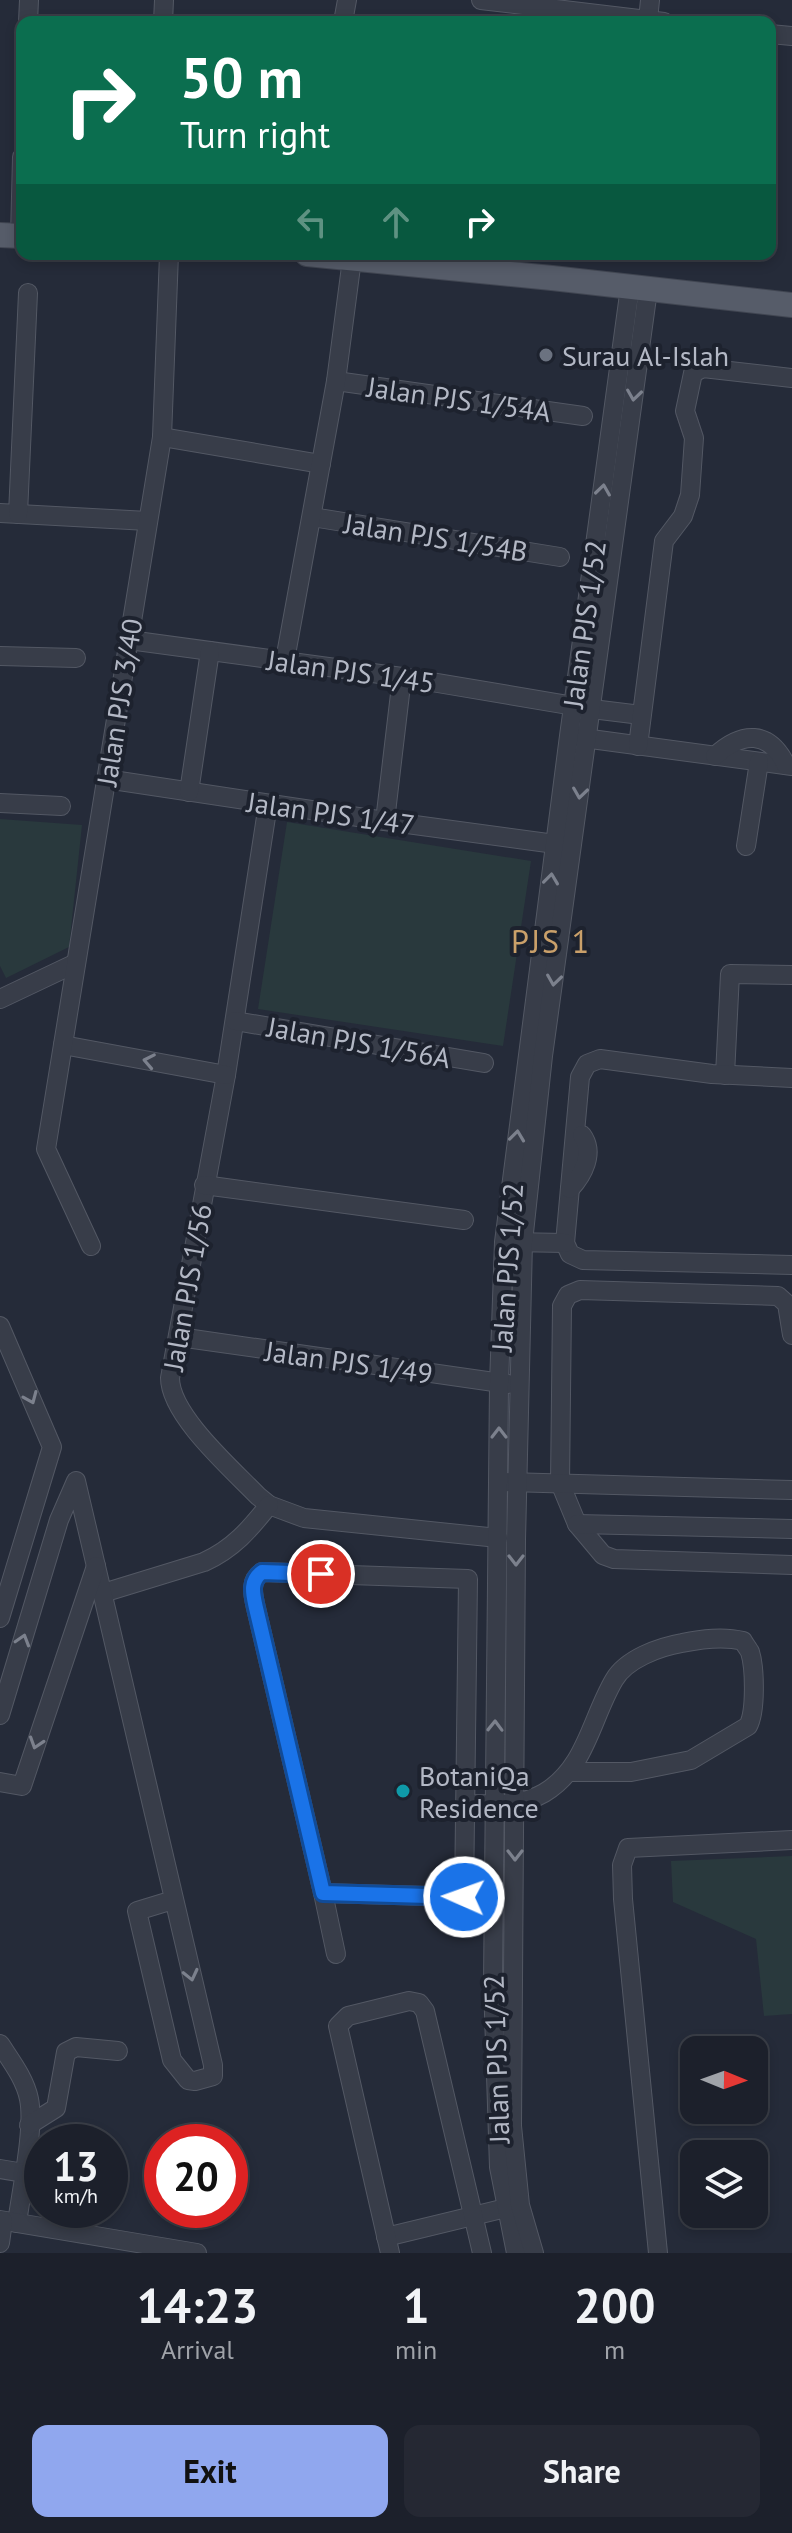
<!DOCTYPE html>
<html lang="en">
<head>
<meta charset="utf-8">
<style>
	body { margin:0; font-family:"PT Sans",sans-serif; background:#252833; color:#f1f3f6; height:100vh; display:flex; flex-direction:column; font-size:30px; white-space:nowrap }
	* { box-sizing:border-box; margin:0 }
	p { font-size:26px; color:#a0a3a9 }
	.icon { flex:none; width:44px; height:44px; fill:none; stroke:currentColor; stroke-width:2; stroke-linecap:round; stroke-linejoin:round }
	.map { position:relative; height:2253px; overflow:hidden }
	.sheet { display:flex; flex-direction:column; background:#1c202b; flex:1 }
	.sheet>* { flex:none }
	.guide { position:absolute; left:16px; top:16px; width:760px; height:244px; border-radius:16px; box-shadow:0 4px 12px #0003,0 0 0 2px #3a3e47; background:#0b6e4f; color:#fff; overflow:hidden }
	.needle { width:52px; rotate:91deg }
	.tools { position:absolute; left:680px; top:2036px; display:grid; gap:16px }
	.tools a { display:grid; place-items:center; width:88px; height:88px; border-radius:16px; background:#1c202b; box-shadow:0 4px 12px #0003,0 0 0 2px #3a3e47; font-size:40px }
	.speed { position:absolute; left:24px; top:2124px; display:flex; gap:16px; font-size:40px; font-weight:700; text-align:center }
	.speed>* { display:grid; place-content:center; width:104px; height:104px; border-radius:50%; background:#1c202b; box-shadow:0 4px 12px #0003,0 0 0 2px #3a3e47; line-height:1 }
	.speed small { font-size:20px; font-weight:400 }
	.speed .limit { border:12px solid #d22; background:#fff; color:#111 }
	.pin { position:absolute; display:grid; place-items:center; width:68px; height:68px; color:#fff; margin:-34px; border:4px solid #fff; border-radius:50%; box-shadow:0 2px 8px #0007 }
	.me { position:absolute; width:88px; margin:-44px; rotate:272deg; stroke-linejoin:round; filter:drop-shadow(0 0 6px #0008) }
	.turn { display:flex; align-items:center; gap:28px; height:168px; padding:0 32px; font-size:36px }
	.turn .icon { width:104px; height:104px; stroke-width:2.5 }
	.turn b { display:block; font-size:56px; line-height:68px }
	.lanes { display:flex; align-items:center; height:76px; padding:0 32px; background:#0003; justify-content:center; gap:40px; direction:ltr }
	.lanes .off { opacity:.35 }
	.eta { display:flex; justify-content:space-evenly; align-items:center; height:136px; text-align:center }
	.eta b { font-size:48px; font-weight:700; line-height:56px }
	.action { display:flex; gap:16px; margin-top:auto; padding:16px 32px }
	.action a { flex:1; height:92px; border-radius:16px; background:#90a7ee; color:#111; font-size:32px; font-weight:700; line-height:92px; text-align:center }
	.action a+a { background:#252833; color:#f1f3f6 }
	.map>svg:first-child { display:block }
	.green { fill:#29393d }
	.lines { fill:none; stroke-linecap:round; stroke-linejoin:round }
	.minor-casing { stroke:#535864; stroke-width:20 }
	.major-casing { stroke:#414652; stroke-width:26 }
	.minor { stroke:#383d49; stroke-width:18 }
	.major { stroke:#565c69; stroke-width:24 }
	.oneway { stroke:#7c818d }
	.route-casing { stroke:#114b97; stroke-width:20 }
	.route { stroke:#1a73e8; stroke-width:14 }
	.worship-dot { fill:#6b7280; stroke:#1d222e; stroke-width:3 }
	.culture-dot { fill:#0f9aa8; stroke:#1d222e; stroke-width:3 }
	.labels { text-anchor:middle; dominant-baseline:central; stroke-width:8; stroke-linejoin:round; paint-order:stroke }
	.poi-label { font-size:28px; fill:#b3b8c5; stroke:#1d222e; text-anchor:start }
	.street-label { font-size:28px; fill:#b3b8c5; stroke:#1d222e }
	.quarter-label { font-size:32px; letter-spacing:2px; fill:#caa06a; stroke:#1d222e }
</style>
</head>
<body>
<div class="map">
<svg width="792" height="2253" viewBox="0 0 792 2253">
	<rect width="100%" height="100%" fill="#252b39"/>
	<g class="green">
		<path d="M 0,819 L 82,825 L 69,947 L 6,978 L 0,966 Z"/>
		<path d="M 287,822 L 531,861 L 503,1046 L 258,1009 Z"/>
		<path d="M 792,1856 L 792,2014 L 764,2016 L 756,1939 L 673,1902 L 671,1861 Z"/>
	</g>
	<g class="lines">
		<defs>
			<g id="minor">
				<path d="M 481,0 L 664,22"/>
				<path d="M 648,20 L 650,0"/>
				<path d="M 28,22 L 29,0"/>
				<path d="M 163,22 L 164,0"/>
				<path d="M 343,22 L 347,0"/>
				<path d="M 770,34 L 792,36"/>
				<path d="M 20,236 L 22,157"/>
				<path d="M 336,381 L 583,416"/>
				<path d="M 162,437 L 321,464"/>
				<path d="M 0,513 L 148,521"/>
				<path d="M 18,514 L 28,293"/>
				<path d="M 312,517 L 560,557"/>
				<path d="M 129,640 L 402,677 L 592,709 L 641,715"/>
				<path d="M 0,656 L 76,658"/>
				<path d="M 285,660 L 336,381 L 352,259"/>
				<path d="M 576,737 L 792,766"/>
				<path d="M 638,746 L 664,541 L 683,516 L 690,495 L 694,438 L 685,411 L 693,373 L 703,368 L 792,378"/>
				<path d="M 715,756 C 742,731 769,730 786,765"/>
				<path d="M 106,779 L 385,821 L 555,844"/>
				<path d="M 189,792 L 210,651"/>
				<path d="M 0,803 L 61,806"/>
				<path d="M 268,804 L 226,1075 L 170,1378 C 170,1415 232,1469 258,1496 L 269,1505 L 304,1518 L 498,1538"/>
				<path d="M 385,821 L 402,677"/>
				<path d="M 746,846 L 759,762"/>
				<path d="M 0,999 L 76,963"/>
				<path d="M 235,1021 L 484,1063"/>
				<path d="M 63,1045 L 226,1075"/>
				<path d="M 725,1075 L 730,974 L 792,975"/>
				<path d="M 792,1078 L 712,1074 L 600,1059 L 587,1064 L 580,1077 L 565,1243 L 570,1254 L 583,1260 L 792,1265"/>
				<path d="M 204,1185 L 464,1220"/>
				<path d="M 570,1189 C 583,1175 595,1153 582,1135"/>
				<path d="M 511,1242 L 565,1243"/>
				<path d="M 91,1246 L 46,1149 L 162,437 L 169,254"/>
				<path d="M 0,1326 L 52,1447 L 0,1618"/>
				<path d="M 792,1335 L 787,1304 L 778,1296 L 580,1290 L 568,1295 L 562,1306 L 560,1483 L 577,1524 L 603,1555 L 614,1559 L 792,1565"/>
				<path d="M 179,1337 L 508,1384"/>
				<path d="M 505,1482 L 792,1490"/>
				<path d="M 577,1524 L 792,1529"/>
				<path d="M 262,1572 L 468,1579 L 464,1897 L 323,1893 L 256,1608 C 253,1594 249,1581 262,1572 Z"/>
				<path d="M 103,1593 L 204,1562 C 233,1549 250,1529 269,1505"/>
				<path d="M 0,1715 L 59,1520 L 76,1481 L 213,2065 L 213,2076 L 195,2081 L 188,2080 L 172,2060 L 137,1911 L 173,1900"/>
				<path d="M 0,1782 L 22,1786 L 96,1566"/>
				<path d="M 466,1804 C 492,1804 520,1807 544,1793 C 586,1768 591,1719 614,1680 C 626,1659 659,1647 682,1643 C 702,1639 723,1636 743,1641 C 744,1643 749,1650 750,1652 C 755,1668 756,1712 748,1726 L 691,1760 L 631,1772 L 569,1772"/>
				<path d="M 323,1893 L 336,1954"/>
				<path d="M 0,2044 C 11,2061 25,2079 29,2099 C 35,2128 21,2192 17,2223"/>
				<path d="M 29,2125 L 56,2108 L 66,2052 L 76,2047 L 118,2051"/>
				<path d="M 0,2169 L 42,2176"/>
				<path d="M 0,2220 L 197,2253"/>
				<path d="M 386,2237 L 518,2205"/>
				<path d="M 0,2243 L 3,2221"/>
				<path d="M 390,2253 L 338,2026 L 348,2016 L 409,2001 L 419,2003 L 425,2011 L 482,2253"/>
				<path d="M 516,2253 L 499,2167 L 493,1983 L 499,1384 L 504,1242 L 569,736 L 630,287"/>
				<path d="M 534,2253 L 520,2205 L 512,2126 L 516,1540 L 523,1242 L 543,1056 L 648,290"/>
				<path d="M 658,2253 L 623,1899 L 622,1865 L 628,1848 L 792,1840"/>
			</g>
			<g id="major">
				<path d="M 0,235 L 22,236"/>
				<path d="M 307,254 L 552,278 L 792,305"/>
			</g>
		</defs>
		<use href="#minor" class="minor-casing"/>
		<use href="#major" class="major-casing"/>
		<use href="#minor" class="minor"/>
		<use href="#major" class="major"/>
	</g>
	<defs><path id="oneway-chevron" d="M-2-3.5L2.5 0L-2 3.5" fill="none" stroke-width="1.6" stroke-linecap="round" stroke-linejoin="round" transform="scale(2)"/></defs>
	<g class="oneway">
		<use href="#oneway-chevron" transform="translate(634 395) rotate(98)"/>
		<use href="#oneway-chevron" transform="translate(603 490) rotate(-82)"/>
		<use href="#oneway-chevron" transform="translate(580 793) rotate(98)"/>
		<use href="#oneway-chevron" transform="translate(551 879) rotate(-83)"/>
		<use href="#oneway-chevron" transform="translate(554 980) rotate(98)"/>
		<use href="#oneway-chevron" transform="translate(149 1061) rotate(-169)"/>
		<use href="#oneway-chevron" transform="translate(517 1136) rotate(-83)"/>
		<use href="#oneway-chevron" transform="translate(31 1398) rotate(67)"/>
		<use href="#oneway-chevron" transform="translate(499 1433) rotate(-90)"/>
		<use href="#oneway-chevron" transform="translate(516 1560) rotate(90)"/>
		<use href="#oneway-chevron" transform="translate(23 1640) rotate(-73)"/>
		<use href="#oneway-chevron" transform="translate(495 1726) rotate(-89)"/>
		<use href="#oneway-chevron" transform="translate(36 1743) rotate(108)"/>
		<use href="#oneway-chevron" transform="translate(515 1855) rotate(90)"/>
		<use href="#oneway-chevron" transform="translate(191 1975) rotate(77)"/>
	</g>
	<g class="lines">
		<defs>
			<path id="route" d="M 321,1574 L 262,1572 C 249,1582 253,1594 256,1608 L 323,1893 L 464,1897"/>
		</defs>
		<use href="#route" class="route-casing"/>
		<use href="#route" class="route"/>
	</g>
	<circle class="worship-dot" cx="546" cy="355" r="8"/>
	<circle class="culture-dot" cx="403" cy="1791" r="8"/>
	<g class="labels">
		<g class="poi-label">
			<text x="562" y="355">Surau Al-Islah</text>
			<text x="419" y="1775">BotaniQa<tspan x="419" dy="32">Residence</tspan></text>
		</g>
		<g class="street-label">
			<text transform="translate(459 399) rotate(8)">Jalan PJS 1/54A</text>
			<text transform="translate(436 537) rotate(9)">Jalan PJS 1/54B</text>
			<text transform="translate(584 624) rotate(-82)">Jalan PJS 1/52</text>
			<text transform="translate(351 671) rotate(8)">Jalan PJS 1/45</text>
			<text transform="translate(119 702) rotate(-81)">Jalan PJS 3/40</text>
			<text transform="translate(331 813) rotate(8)">Jalan PJS 1/47</text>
			<text transform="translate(359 1042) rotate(10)">Jalan PJS 1/56A</text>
			<text transform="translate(507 1267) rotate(-86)">Jalan PJS 1/52</text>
			<text transform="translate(187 1287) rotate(-80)">Jalan PJS 1/56</text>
			<text transform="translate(349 1362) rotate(8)">Jalan PJS 1/49</text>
			<text transform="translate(496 2059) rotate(-92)">Jalan PJS 1/52</text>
		</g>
		<g class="quarter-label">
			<text x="551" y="941">PJS 1</text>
		</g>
	</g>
</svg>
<div class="tools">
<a><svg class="needle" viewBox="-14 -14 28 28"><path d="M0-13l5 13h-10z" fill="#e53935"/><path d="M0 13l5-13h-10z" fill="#a0a3a9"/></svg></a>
<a><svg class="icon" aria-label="layers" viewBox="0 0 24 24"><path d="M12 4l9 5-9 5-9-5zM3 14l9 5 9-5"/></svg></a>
</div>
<div class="speed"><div>13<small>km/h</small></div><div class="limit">20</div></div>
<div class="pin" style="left:321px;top:1574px;background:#d93025"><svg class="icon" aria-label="arrive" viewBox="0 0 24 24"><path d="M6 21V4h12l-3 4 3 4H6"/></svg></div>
<svg class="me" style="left:464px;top:1897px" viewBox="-20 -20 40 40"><circle r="17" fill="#1a73e8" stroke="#fff" stroke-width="3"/><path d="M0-11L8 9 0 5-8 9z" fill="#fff"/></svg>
<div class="guide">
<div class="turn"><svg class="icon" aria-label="right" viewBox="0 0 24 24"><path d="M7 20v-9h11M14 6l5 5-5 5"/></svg><div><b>50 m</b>Turn right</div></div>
<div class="lanes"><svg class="icon off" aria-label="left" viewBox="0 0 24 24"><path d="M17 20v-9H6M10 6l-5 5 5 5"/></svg><svg class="icon off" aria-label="ahead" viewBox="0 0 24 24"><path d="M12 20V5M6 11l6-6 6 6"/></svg><svg class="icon" aria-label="right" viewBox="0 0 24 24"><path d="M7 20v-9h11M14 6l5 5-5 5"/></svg></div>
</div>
</div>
<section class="sheet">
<div class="eta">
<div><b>14:23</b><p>Arrival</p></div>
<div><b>1</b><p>min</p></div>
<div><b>200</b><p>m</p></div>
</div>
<div class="action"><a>Exit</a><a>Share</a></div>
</section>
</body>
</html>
